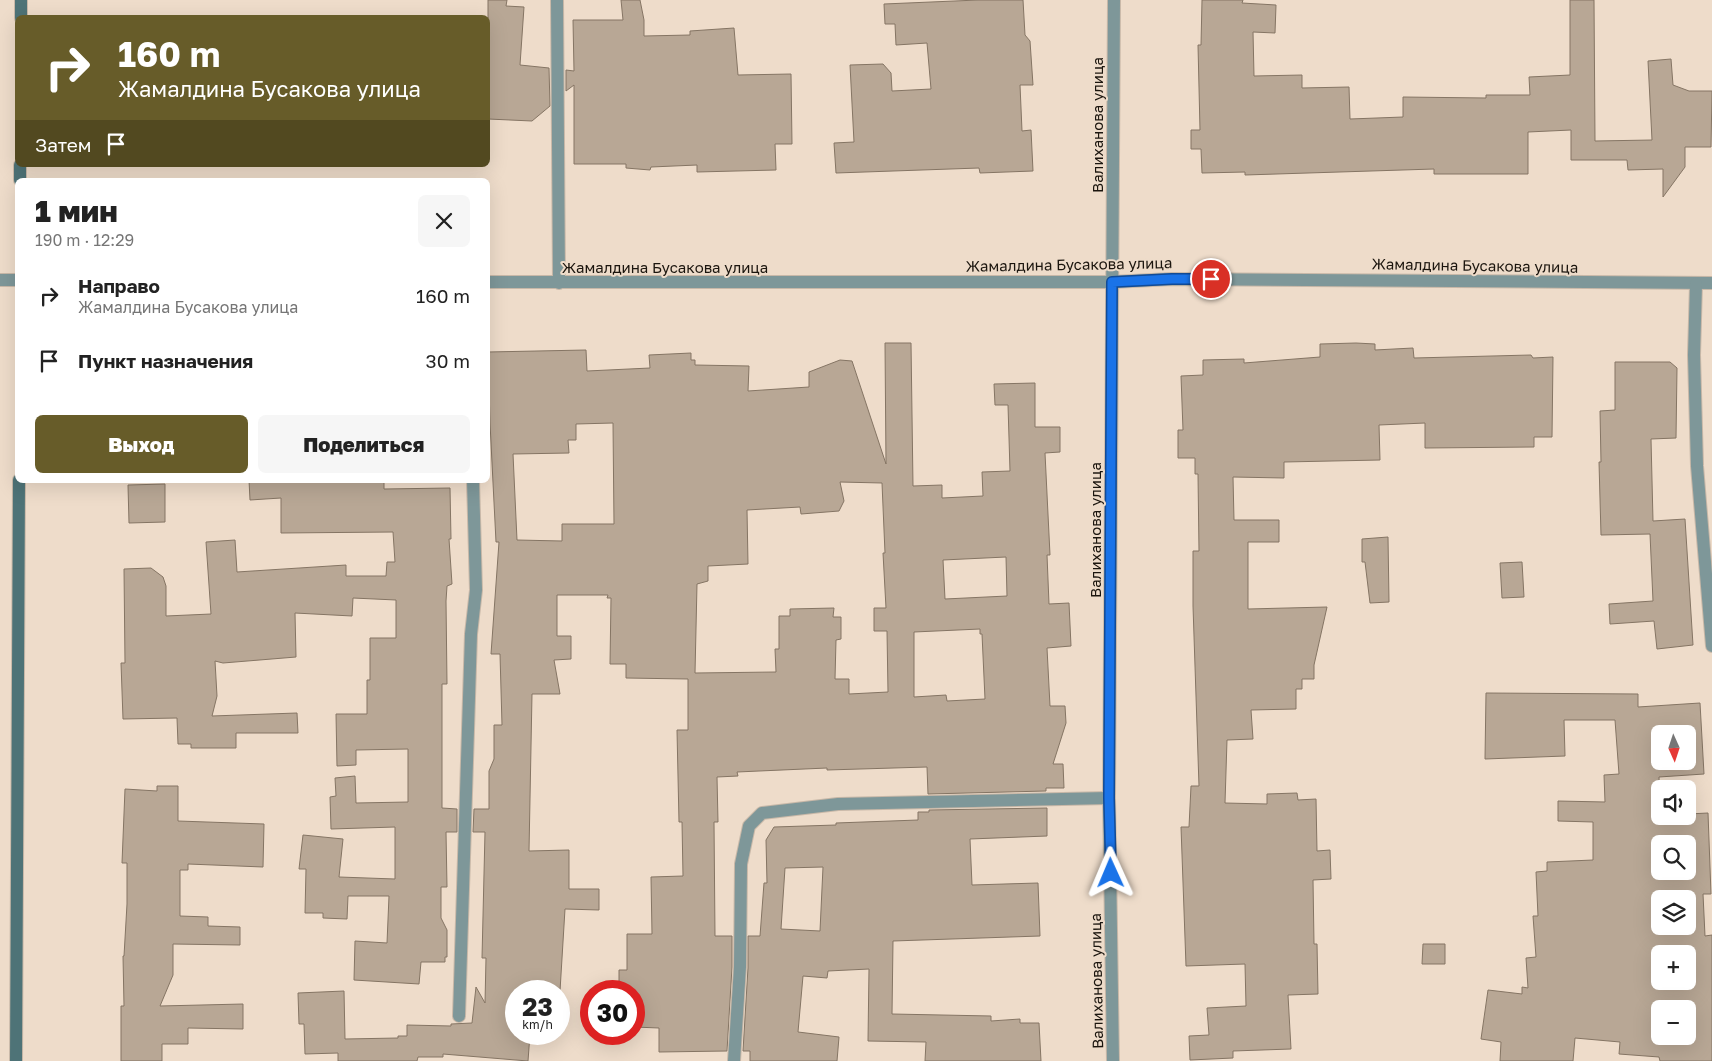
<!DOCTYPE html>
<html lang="ru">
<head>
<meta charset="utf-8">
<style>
	body { margin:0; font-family:"Golos Text",sans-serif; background:#f6f6f6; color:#222; height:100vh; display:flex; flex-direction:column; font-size:19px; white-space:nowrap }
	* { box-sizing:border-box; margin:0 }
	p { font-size:16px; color:#767676 }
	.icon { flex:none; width:28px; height:28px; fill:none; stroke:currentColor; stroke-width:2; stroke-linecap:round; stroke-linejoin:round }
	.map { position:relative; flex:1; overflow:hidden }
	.details { position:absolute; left:15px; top:178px; width:475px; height:305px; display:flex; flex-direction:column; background:#fff; border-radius:8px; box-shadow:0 5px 20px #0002 }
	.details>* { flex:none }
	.top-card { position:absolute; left:15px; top:15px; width:475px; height:152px; border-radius:8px; box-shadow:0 5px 20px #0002; background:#675c29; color:#fff; overflow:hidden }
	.needle { width:32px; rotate:177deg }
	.controls { position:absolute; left:1651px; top:725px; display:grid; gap:10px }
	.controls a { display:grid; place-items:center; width:45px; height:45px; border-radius:8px; background:#fff; box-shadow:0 5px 20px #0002; font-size:25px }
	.speed { position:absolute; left:505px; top:980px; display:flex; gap:10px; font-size:25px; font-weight:700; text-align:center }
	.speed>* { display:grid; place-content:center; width:65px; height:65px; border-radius:50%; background:#fff; box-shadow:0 5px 20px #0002; line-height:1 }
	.speed small { font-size:12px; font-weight:400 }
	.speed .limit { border:8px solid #d22; background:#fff; color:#111 }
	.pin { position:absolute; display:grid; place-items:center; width:42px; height:42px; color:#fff; margin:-21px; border:2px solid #fff; border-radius:50%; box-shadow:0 1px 5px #0007 }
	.me { position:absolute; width:55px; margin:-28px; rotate:359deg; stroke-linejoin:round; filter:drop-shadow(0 0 4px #0008) }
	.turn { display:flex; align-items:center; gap:18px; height:105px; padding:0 20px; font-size:22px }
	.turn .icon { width:65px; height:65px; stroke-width:2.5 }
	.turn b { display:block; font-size:35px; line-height:42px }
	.then { display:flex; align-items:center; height:48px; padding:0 20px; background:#0003; gap:10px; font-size:19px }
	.round { display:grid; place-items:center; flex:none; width:52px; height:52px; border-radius:8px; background:#f6f6f6 }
	.head { display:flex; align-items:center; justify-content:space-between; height:85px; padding:0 20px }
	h1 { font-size:30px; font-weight:800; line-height:38px }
	.action { display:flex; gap:10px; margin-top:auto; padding:10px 20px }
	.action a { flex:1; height:58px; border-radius:8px; background:#675c29; color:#fff; font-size:20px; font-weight:800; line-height:58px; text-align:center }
	.action a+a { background:#f6f6f6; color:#222 }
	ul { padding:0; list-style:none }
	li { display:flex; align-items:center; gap:15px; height:65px; padding:0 20px }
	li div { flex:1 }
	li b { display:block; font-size:19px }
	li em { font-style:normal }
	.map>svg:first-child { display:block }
	.building { fill:#b8a795; stroke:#857564; fill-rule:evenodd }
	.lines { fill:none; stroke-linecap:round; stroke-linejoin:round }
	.street-casing { stroke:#c8b8a8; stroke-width:14 }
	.secondary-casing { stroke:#c8b8a8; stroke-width:14 }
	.street { stroke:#7e9799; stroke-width:12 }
	.secondary { stroke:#4e7377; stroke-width:12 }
	.route-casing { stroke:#114b97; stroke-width:12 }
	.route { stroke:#1a73e8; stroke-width:9 }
	.labels { text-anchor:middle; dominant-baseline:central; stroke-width:4; stroke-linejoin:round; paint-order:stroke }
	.street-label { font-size:15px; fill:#1b150e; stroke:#eedcca }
</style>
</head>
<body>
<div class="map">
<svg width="1712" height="1061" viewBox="0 0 1712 1061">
	<rect width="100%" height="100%" fill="#eedcca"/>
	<g class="building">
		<path d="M 488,0 L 507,0 L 506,6 L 524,7 L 520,65 L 549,68 L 550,106 L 532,121 L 488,119 Z"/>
		<path d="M 621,0 L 640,0 L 644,20 L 644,36 L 690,35 L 690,31 L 734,28 L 738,75 L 791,74 L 792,144 L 775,144 L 776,170 L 697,172 L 697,165 L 651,167 L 650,170 L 626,168 L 626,164 L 574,164 L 574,85 L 566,91 L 566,70 L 574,71 L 573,20 L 623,20 Z"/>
		<path d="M 978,0 L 1023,0 L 1025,35 L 1030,41 L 1033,85 L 1020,85 L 1022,131 L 1031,130 L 1033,171 L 980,173 L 979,168 L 836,173 L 834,143 L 854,142 L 850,65 L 883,64 L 891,73 L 892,91 L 931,89 L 927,43 L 896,45 L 895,24 L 885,24 L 884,4 Z"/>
		<path d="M 1202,0 L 1243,0 L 1242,3 L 1276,5 L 1275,33 L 1253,32 L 1254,76 L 1302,75 L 1302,88 L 1349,87 L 1350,119 L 1403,117 L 1403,97 L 1486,98 L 1486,95 L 1530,95 L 1529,77 L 1570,75 L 1570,0 L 1594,0 L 1595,141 L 1652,140 L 1648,61 L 1671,59 L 1673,85 L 1689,91 L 1712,91 L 1711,147 L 1685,147 L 1685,167 L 1663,197 L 1663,169 L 1628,170 L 1627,160 L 1571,160 L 1571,130 L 1528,132 L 1528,174 L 1434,174 L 1434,169 L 1245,175 L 1245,172 L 1202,173 L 1201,149 L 1191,149 L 1191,130 L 1200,130 L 1198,45 L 1201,45 Z"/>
		<path d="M 885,343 L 911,343 L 913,486 L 942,485 L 942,498 L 983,496 L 982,472 L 1010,471 L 1008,405 L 995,405 L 994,384 L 1035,383 L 1035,427 L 1060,427 L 1060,452 L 1045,453 L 1050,555 L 1047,555 L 1049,604 L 1069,603 L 1071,646 L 1047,648 L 1050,706 L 1065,706 L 1066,723 L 1053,764 L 1063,764 L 1064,788 L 1046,788 L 1046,791 L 928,794 L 927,767 L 827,770 L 827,768 L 737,772 L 738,776 L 717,777 L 718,822 L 714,822 L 715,936 L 732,936 L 732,967 L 727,1051 L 659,1052 L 659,1028 L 634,1027 L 634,991 L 619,991 L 619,970 L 627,970 L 627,934 L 652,934 L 651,877 L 683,876 L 682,822 L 679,822 L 677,730 L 688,730 L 688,679 L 626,678 L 626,664 L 610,664 L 611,598 L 607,598 L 608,595 L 557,595 L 557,636 L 571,636 L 571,659 L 554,660 L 560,694 L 532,694 L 529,851 L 569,850 L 569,889 L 599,889 L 599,910 L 565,909 L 560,991 L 516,991 L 516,1034 L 530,1034 L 528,1061 L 443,1054 L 443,1057 L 418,1057 L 417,1061 L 338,1061 L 338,1053 L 305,1054 L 304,1024 L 299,1024 L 298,993 L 344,991 L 345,1039 L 398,1038 L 398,1036 L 407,1036 L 407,1025 L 451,1026 L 451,1024 L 472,1023 L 476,987 L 485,1003 L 486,958 L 482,958 L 485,832 L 473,832 L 474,809 L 489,809 L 489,771 L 494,759 L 494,725 L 502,725 L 500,654 L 491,654 L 499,542 L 496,542 L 490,423 L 488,352 L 586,350 L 587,371 L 650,368 L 649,355 L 691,353 L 691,360 L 695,360 L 695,365 L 749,366 L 748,391 L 809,387 L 809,372 L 840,360 L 852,361 L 886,464 ZM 613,423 L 614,524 L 562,524 L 562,541 L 517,540 L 513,454 L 569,453 L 568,440 L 576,440 L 576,424 ZM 840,482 L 882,483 L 885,553 L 883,553 L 886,608 L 874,608 L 874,631 L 887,631 L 888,692 L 849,694 L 849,679 L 835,679 L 836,640 L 841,639 L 841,617 L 833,617 L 834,608 L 790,609 L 790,616 L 779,616 L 779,649 L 775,649 L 776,672 L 695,673 L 697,584 L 708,581 L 708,566 L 748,564 L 747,510 L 800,507 L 801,514 L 839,511 L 844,501 ZM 1006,557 L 1007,596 L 945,599 L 943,560 ZM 980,629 L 980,634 L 982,634 L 985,699 L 947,701 L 946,695 L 914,697 L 914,632 Z"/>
		<path d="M 1356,343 L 1375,344 L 1375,350 L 1413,348 L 1414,358 L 1531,355 L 1533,358 L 1553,357 L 1552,437 L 1534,437 L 1534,447 L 1425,448 L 1425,423 L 1379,425 L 1380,460 L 1284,462 L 1284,478 L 1233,477 L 1234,520 L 1279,520 L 1279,542 L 1248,542 L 1248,609 L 1327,607 L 1314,665 L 1314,679 L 1302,679 L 1302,689 L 1296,689 L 1296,709 L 1251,710 L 1253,739 L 1227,740 L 1225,803 L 1267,804 L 1267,794 L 1297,793 L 1298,800 L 1316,799 L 1317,851 L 1330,850 L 1331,879 L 1313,880 L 1314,944 L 1317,944 L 1318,994 L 1288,995 L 1291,1049 L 1233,1051 L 1233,1058 L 1190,1060 L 1189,1036 L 1209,1035 L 1207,1008 L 1246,1006 L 1245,964 L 1186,966 L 1181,827 L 1189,827 L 1191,786 L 1199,786 L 1193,606 L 1193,551 L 1199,551 L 1198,474 L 1195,474 L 1195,458 L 1178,458 L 1178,430 L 1183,430 L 1181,376 L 1203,375 L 1203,360 L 1244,359 L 1244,363 L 1320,357 L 1320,344 Z"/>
		<path d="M 1615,362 L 1670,362 L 1677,368 L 1676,438 L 1651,439 L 1653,521 L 1685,519 L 1693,645 L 1657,649 L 1654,621 L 1610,624 L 1609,604 L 1653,601 L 1650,534 L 1601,535 L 1599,462 L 1601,462 L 1600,411 L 1615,410 Z"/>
		<path d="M 249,480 L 384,480 L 384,489 L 450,488 L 451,539 L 449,539 L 452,584 L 447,586 L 446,601 L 447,684 L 442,684 L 442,808 L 457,809 L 457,832 L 446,832 L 447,887 L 441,887 L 441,918 L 447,930 L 447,957 L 445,957 L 445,962 L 421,962 L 419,984 L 354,980 L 355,941 L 387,943 L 389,896 L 348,896 L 347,919 L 323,918 L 323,913 L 305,913 L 306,869 L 299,869 L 303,835 L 343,839 L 339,877 L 395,879 L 395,827 L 331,829 L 330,797 L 336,796 L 335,778 L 355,776 L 356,803 L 408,802 L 408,749 L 356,750 L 356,765 L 337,766 L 336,714 L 367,714 L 367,680 L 370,680 L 370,638 L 396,638 L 396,600 L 353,598 L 352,616 L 295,613 L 296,657 L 223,663 L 215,661 L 217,696 L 212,716 L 297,713 L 298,733 L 236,733 L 236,748 L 191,748 L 191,744 L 178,744 L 177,718 L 123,719 L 121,663 L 125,663 L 124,569 L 151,568 L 163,577 L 166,586 L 166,616 L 211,614 L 206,542 L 235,540 L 237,572 L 346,565 L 346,576 L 386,576 L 387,562 L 395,562 L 393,532 L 281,533 L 281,498 L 250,500 Z"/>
		<path d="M 165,484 L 165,522 L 129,523 L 128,485 Z"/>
		<path d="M 1388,537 L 1389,602 L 1370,603 L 1365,562 L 1362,562 L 1362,539 Z"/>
		<path d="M 1522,562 L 1524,597 L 1502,598 L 1500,563 Z"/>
		<path d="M 1486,693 L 1638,694 L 1638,707 L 1700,703 L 1704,774 L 1659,777 L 1660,815 L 1688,816 L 1688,814 L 1708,813 L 1711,894 L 1703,894 L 1705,936 L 1712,935 L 1712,1061 L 1660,1061 L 1659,1057 L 1619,1054 L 1620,1042 L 1575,1038 L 1573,1061 L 1500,1061 L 1501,1042 L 1481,1039 L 1488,990 L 1522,994 L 1522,987 L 1528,988 L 1526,958 L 1536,957 L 1533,916 L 1538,916 L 1536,872 L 1547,871 L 1547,862 L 1593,860 L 1593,822 L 1558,821 L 1558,801 L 1605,802 L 1604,775 L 1619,774 L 1615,720 L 1564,720 L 1565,756 L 1485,759 ZM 1660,734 L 1688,734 L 1688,761 L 1660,761 ZM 1660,844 L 1688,844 L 1688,871 L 1660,871 ZM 1660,899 L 1688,899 L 1688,926 L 1660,926 ZM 1660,954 L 1688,954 L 1688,981 L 1660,981 ZM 1660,1009 L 1688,1009 L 1688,1036 L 1660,1036 Z"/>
		<path d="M 157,786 L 178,786 L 178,821 L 264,824 L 263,867 L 188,864 L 188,870 L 180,870 L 180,916 L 208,917 L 208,926 L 240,927 L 240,945 L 173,944 L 173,975 L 160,1006 L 243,1004 L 243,1029 L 188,1028 L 188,1044 L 162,1044 L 162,1061 L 121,1061 L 121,1006 L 124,1006 L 123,956 L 124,956 L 127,904 L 127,863 L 122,863 L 125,789 L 157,791 Z"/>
		<path d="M 1047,808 L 1047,836 L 970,839 L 972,885 L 1038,883 L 1040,936 L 893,941 L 892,1014 L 991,1016 L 991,1021 L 1020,1019 L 1020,1023 L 1039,1023 L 1041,1061 L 925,1061 L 926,1042 L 868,1041 L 869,969 L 828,971 L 827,978 L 803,976 L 798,1032 L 839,1037 L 837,1061 L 750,1061 L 750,1051 L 743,1051 L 748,968 L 748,936 L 760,936 L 764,883 L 767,883 L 766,840 L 774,827 L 836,825 L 836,823 L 918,820 L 918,812 L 929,812 L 929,810 ZM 823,867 L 820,931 L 781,929 L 785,868 Z"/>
		<path d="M 1423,944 L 1445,944 L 1445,964 L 1422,964 Z"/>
	</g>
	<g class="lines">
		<defs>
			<g id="street">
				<path d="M 557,0 L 559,283"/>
				<path d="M 0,280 L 18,280"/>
				<path d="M 488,282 L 1112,282 L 1172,279 L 1712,283"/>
				<path d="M 1696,284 L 1694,355 L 1697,466 L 1712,646"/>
				<path d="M 459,1016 L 471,634 L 476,590 L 473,480"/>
				<path d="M 734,1061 L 740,967 L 741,864 L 749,826 L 762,813 L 838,804 L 1109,798"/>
				<path d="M 1113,1061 L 1109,798 L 1114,0"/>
			</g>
			<g id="secondary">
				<path d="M 21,18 L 21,0"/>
				<path d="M 20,180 L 20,165"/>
				<path d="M 16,1061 L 19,480"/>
			</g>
		</defs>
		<use href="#street" class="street-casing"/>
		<use href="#secondary" class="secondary-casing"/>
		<use href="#street" class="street"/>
		<use href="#secondary" class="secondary"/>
	</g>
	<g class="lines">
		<defs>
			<path id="route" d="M 1111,873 L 1109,798 L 1112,282 L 1172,279 L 1211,279"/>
		</defs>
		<use href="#route" class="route-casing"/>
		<use href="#route" class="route"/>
	</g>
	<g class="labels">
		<g class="street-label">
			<text transform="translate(1097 125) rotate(-90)">Валиханова улица</text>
			<text transform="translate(1069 264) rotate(-1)">Жамалдина Бусакова улица</text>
			<text transform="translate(1475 265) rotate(1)">Жамалдина Бусакова улица</text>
			<text x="665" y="267">Жамалдина Бусакова улица</text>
			<text transform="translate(1095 530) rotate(-90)">Валиханова улица</text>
			<text transform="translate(1096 981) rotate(-91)">Валиханова улица</text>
		</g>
	</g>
</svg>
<div class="controls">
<a><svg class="needle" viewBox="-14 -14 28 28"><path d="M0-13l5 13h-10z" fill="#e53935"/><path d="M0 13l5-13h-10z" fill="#767676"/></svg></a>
<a><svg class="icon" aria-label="sound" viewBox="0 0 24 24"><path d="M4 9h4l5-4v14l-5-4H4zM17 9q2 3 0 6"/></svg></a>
<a><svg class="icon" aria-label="search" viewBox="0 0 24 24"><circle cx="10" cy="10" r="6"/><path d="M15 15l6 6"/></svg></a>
<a><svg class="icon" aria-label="layers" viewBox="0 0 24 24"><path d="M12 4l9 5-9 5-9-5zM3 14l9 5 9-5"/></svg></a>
<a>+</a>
<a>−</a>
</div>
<div class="speed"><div>23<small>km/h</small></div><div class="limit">30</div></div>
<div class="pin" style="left:1211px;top:279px;background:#d93025"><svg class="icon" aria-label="arrive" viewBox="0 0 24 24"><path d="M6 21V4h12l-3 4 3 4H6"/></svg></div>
<svg class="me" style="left:1111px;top:873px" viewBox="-20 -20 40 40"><path d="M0-17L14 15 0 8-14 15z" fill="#1a73e8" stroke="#fff" stroke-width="4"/></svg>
<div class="top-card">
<div class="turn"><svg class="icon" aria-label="right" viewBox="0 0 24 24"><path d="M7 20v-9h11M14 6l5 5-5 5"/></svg><div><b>160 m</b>Жамалдина Бусакова улица</div></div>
<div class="then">Затем<svg class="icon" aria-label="arrive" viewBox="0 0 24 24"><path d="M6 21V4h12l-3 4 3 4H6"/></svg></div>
</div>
<section class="details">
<div class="head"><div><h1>1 мин</h1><p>190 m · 12:29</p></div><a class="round"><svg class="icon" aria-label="close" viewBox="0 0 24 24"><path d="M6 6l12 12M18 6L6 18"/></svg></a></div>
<ul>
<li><svg class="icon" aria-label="right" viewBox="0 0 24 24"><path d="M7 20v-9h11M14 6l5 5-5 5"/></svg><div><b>Направо</b><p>Жамалдина Бусакова улица</p></div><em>160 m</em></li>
<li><svg class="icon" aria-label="arrive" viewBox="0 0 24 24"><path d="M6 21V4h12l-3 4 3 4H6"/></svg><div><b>Пункт назначения</b></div><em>30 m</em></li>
</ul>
<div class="action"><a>Выход</a><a>Поделиться</a></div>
</section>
</div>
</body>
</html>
